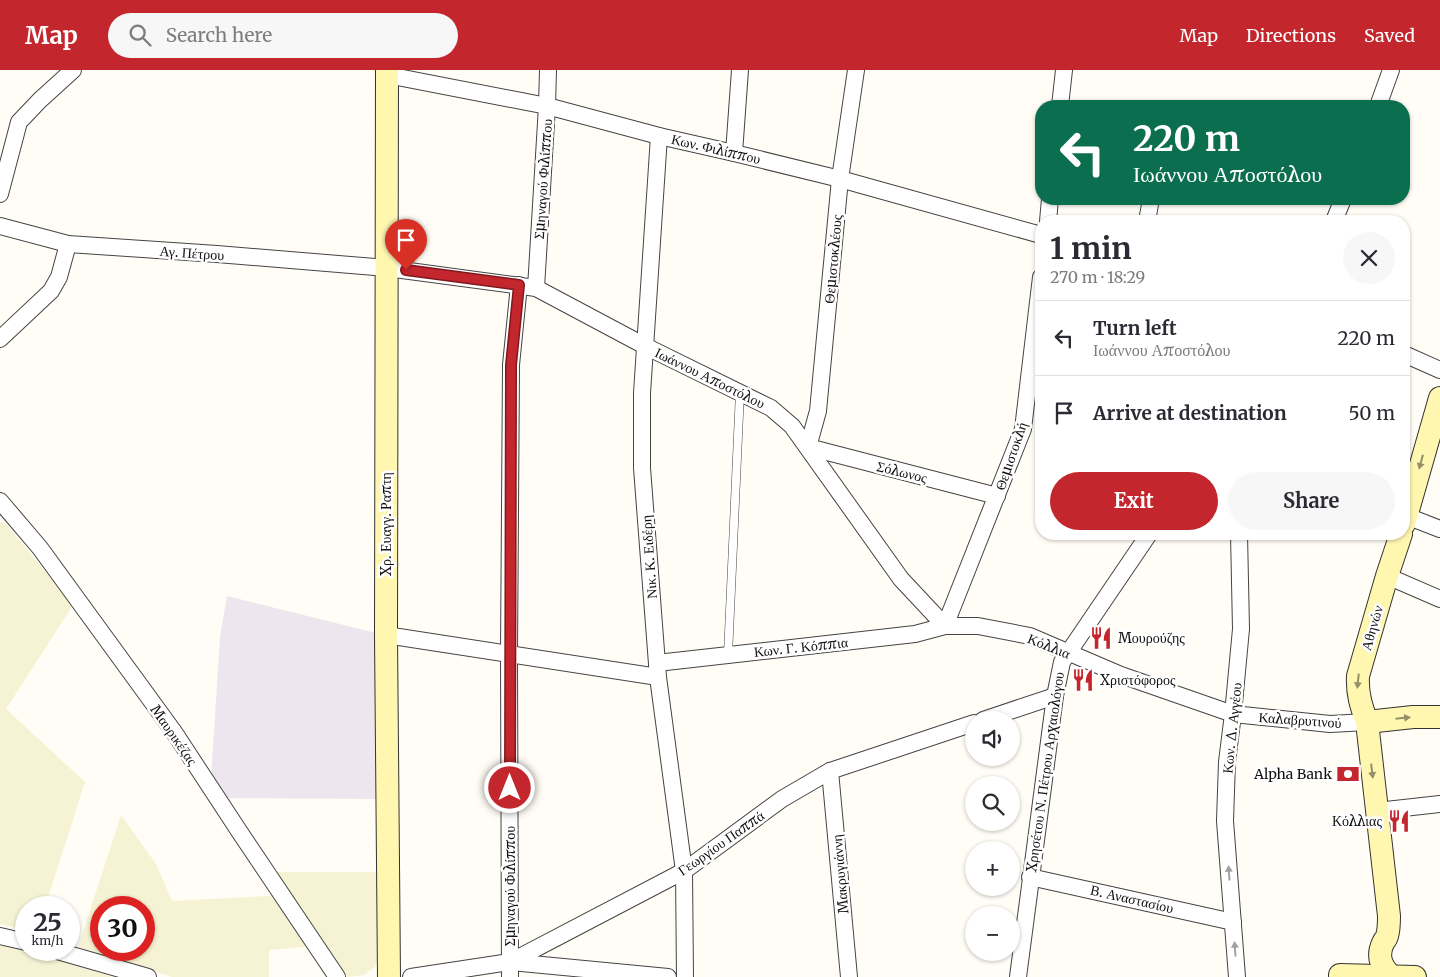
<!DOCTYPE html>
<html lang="en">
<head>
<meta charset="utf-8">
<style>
	body { margin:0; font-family:Merriweather,serif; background:#f7f7f7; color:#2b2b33; height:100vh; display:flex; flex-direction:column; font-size:19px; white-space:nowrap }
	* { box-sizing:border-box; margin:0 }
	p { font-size:16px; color:#7c7c81 }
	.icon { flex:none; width:28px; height:28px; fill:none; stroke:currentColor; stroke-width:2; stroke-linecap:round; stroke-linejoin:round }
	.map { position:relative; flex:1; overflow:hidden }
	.drawer { position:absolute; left:1035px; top:145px; width:375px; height:325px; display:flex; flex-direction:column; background:#fff; border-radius:20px; box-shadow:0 1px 4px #0004 }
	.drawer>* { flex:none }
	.guide { position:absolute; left:1035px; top:30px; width:375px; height:105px; border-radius:20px; box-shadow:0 1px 4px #0004; background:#0b6e4f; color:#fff; overflow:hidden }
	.buttons { position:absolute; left:965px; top:641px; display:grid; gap:10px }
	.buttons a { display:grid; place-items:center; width:55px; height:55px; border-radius:50%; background:#fff; box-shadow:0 1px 4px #0004; font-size:25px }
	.speed { position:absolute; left:15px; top:826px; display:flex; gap:10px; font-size:25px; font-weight:700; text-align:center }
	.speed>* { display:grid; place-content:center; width:65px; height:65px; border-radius:50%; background:#fff; box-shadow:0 1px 4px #0004; line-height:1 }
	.speed small { font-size:12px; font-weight:400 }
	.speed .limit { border:8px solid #d22; background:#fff; color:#111 }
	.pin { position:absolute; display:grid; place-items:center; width:42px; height:42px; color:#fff; margin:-51px -21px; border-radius:50% 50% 50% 0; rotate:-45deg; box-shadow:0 0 5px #0007 }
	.pin .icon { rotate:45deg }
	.me { position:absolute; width:55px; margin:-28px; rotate:0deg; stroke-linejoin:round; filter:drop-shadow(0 0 4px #0008) }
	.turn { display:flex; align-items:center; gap:18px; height:105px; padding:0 15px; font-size:22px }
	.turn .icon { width:65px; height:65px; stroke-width:2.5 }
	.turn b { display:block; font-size:35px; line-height:42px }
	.round { display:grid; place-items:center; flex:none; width:52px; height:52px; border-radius:26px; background:#f7f7f7 }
	.summary { display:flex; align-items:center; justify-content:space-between; height:85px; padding:0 15px }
	h1 { font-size:30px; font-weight:700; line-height:38px }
	.primary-button { display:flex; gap:10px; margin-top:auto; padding:10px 15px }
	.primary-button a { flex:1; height:58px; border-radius:30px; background:#c4262e; color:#fff; font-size:20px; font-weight:700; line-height:58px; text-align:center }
	.primary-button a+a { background:#f7f7f7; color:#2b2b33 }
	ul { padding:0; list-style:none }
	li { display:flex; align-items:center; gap:15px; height:75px; padding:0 15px; border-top:1px solid #e1e1e2 }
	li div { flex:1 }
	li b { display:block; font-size:19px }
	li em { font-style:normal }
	header { display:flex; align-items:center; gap:30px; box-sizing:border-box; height:70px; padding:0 25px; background:#c4262e; color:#fff }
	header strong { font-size:24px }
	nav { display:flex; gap:28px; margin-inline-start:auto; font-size:18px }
	.search { width:350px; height:45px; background:#f7f7f7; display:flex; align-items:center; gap:12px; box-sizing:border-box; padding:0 18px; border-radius:28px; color:#7c7c81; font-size:19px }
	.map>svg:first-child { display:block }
	.industrial { fill:#eee6ef }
	.farmland { fill:#f6f3d4; fill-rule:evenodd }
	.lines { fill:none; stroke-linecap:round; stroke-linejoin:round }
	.lane-casing { stroke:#444; stroke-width:9 }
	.street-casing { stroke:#444; stroke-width:18 }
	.secondary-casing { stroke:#333; stroke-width:24 }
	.lane { stroke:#fff; stroke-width:8 }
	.street { stroke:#fff; stroke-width:16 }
	.secondary { stroke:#fff6b0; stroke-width:22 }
	.oneway { fill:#948f68 }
	.oneway2 { fill:#a0a0a0 }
	.route-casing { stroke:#7f191e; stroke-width:12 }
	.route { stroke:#c4262e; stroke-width:9 }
	.labels { text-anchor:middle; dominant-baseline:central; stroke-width:5; stroke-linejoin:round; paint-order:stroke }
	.street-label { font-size:14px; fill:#111; stroke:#fff }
	.poi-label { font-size:14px; fill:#111; stroke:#fff; text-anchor:start }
</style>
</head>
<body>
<header>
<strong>Map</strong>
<div class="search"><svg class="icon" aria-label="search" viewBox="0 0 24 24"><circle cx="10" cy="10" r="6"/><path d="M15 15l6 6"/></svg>Search here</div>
<nav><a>Map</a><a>Directions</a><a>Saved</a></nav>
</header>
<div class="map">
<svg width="1440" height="907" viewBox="0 0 1440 907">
	<rect width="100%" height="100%" fill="#fffdf5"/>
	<path class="industrial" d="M 227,526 L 376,563 L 377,729 L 223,728 L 211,709 L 220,567 Z"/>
	<g class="farmland">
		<path d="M 0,452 L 5,453 L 73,535 L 6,639 L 85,712 L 45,837 L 26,838 L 26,860 L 0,854 Z"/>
		<path d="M 121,745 L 156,794 L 172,831 L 288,825 L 275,802 L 378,802 L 379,883 L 375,897 L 364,905 L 347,907 L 321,870 L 305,877 L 269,880 L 269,907 L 172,907 L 78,877 ZM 101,838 L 144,838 L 144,880 L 101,880 Z"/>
		<path d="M 0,874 L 21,879 L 113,907 L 0,907 Z"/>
	</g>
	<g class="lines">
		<defs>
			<path id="lane" d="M 728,585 L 740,322"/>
			<g id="street">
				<path d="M 856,0 L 840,109 L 818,341 L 808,377 L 997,426"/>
				<path d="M 387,5 L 547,36 L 659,66 L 734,83 L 840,109 L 1041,165"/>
				<path d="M 1060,36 L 1064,0"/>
				<path d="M 1378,36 L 1391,0"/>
				<path d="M 659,66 L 642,323 L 642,398 L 658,607 L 684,801 L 685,907"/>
				<path d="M 734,83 L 740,0"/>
				<path d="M 0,124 L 19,52 L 40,30 L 73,0"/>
				<path d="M 1048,151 L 1050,129"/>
				<path d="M 1147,151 L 1151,129"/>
				<path d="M 1334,151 L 1343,129"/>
				<path d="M 0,156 L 68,174 L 217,184 L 387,198 L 536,218 L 645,276 L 771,338 L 792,356 L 901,509 L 945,556"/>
				<path d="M 536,218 L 547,36 L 548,0"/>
				<path d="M 0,269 L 51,221 L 59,207 L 68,174"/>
				<path d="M 1404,284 L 1440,300"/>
				<path d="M 0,431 L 40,478 L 174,662 L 239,761 L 337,907"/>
				<path d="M 1404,445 L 1440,459"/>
				<path d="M 1387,506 L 1440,529"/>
				<path d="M 945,556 L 1023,359 L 1041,207"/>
				<path d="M 386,565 L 658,607"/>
				<path d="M 657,593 L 915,564 L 945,556 L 978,556 L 1030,566 L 1121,605 L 1233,644 L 1330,654 L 1367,652"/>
				<path d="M 983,650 L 1055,626"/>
				<path d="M 830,701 L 849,907"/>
				<path d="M 1377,741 L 1440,734"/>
				<path d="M 1030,807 L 1233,852"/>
				<path d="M 0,866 L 26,872"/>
				<path d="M 54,880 L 148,907"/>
				<path d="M 511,892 L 668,907"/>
				<path d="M 411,907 L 510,892 L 684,801 L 782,729 L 830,701 L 974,653"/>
				<path d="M 510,907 L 509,583 L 511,295 L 519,215"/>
				<path d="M 1018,907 L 1055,626 L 1062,592 L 1149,464"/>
				<path d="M 1237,907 L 1225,751 L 1227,692 L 1233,644 L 1241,559 L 1239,464"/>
			</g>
			<g id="secondary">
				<path d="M 387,0 L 386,565 L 389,907"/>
				<path d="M 1404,454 L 1440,328"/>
				<path d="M 1367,652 L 1413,647 L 1440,647"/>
				<path d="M 1340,905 L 1415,907"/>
				<path d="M 1390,905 C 1381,896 1377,886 1383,873 C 1385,868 1385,872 1387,866 C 1389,860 1389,853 1389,846 L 1367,652 C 1361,636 1357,623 1358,606 L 1387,506 L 1401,464"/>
			</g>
		</defs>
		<use href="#lane" class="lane-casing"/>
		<use href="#street" class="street-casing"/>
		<use href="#secondary" class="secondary-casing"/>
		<use href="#lane" class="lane"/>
		<use href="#street" class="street"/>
		<use href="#secondary" class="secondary"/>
	</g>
	<defs><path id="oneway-solid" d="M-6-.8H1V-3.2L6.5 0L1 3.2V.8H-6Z" transform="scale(1.25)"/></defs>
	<g class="oneway">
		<use href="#oneway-solid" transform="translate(1421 392) rotate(105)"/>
		<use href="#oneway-solid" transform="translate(1358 611) rotate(96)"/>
		<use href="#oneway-solid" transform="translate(1403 648) rotate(-6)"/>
		<use href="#oneway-solid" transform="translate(1372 701) rotate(83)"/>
	</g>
	<g class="oneway2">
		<use href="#oneway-solid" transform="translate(1229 803) rotate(-94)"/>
		<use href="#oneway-solid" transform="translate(1235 879) rotate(-94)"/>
	</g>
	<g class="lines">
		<defs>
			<path id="route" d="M 406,200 L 519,215 L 511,295 L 510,718"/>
		</defs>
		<use href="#route" class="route-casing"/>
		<use href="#route" class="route"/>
	</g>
	<defs>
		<symbol id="restaurant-bare" viewBox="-9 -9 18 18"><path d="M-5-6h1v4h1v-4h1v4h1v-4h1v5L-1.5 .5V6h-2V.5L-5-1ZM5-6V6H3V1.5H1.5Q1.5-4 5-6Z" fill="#c4262e" stroke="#fff" stroke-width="2.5" paint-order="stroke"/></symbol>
		<symbol id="bank-bare" viewBox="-9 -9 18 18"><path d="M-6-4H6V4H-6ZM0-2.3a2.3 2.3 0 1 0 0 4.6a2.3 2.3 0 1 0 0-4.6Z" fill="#c4262e" stroke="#fff" stroke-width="2.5" paint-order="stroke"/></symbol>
	</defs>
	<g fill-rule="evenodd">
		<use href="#restaurant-bare" x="1085" y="552" width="32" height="32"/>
		<use href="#restaurant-bare" x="1067" y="594" width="32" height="32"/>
		<use href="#bank-bare" x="1332" y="688" width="32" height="32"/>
		<use href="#restaurant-bare" x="1383" y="735" width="32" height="32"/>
	</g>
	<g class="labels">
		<g class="street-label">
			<text transform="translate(716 79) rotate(13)">Κων. Φιλίππου</text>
			<text transform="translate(543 109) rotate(-86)">Σμηναγού Φιλίππου</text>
			<text transform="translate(192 183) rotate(4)">Αγ. Πέτρου</text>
			<text transform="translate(833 189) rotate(-85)">Θεμιστοκλέους</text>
			<text transform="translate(710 308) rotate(26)">Ιωάννου Αποστόλου</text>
			<text transform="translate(1011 386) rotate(-71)">Θεμιστοκλή</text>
			<text transform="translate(902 402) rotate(14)">Σόλωνος</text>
			<text transform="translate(386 454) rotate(-90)">Χρ. Ευαγγ. Ραπτη</text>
			<text transform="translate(649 487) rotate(-94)">Νικ. Κ. Ειδέρη</text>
			<text transform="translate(1372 558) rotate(-74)">Αθηνών</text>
			<text transform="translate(1049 576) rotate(22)">Κόλλια</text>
			<text transform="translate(801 577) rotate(-6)">Κων. Γ. Κόππια</text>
			<text transform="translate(1300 650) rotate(4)">Καλαβρυτινού</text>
			<text transform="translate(1232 658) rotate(-84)">Κων. Δ. Αγγέου</text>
			<text transform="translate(174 665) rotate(55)">Μαυρικέζας</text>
			<text transform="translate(1045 702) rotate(-82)">Χρησέτου Ν. Πέτρου Αρχαιολόγου</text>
			<text transform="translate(721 773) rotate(-35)">Γεωργίου Παππά</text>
			<text transform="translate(840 804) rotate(-95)">Μακρυγιάννη</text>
			<text transform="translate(510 816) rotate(-90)">Σμηναγού Φιλίππου</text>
			<text transform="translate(1132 829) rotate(13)">Β. Αναστασίου</text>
		</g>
		<g class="poi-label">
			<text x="1118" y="568">Μουρούζης</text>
			<text x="1100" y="610">Χριστόφορος</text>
			<text x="1332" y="704" text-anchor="end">Alpha Bank</text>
			<text x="1382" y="751" text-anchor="end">Κόλλιας</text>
		</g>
	</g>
</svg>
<div class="buttons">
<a><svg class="icon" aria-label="sound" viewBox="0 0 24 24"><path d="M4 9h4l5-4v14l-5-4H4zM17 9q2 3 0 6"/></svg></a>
<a><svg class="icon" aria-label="search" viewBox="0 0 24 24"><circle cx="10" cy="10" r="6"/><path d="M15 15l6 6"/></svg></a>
<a>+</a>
<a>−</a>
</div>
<div class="speed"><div>25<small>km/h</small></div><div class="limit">30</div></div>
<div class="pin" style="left:406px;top:200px;background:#d93025"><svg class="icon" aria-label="arrive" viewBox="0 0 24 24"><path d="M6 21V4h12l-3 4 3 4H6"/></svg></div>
<svg class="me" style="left:510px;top:718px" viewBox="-20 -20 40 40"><circle r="17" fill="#c4262e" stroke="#fff" stroke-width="3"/><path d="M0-11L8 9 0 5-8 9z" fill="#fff"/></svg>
<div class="guide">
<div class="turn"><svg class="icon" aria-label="left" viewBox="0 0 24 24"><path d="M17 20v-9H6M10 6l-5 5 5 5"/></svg><div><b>220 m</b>Ιωάννου Αποστόλου</div></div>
</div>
<section class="drawer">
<div class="summary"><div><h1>1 min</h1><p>270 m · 18:29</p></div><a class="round"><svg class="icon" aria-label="close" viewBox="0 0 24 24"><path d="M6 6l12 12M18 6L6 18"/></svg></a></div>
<ul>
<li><svg class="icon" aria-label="left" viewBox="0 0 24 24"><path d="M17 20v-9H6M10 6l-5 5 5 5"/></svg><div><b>Turn left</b><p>Ιωάννου Αποστόλου</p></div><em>220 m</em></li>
<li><svg class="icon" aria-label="arrive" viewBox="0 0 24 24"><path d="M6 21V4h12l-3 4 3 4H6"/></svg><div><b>Arrive at destination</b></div><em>50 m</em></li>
</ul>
<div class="primary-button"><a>Exit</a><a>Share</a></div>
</section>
</div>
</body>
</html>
